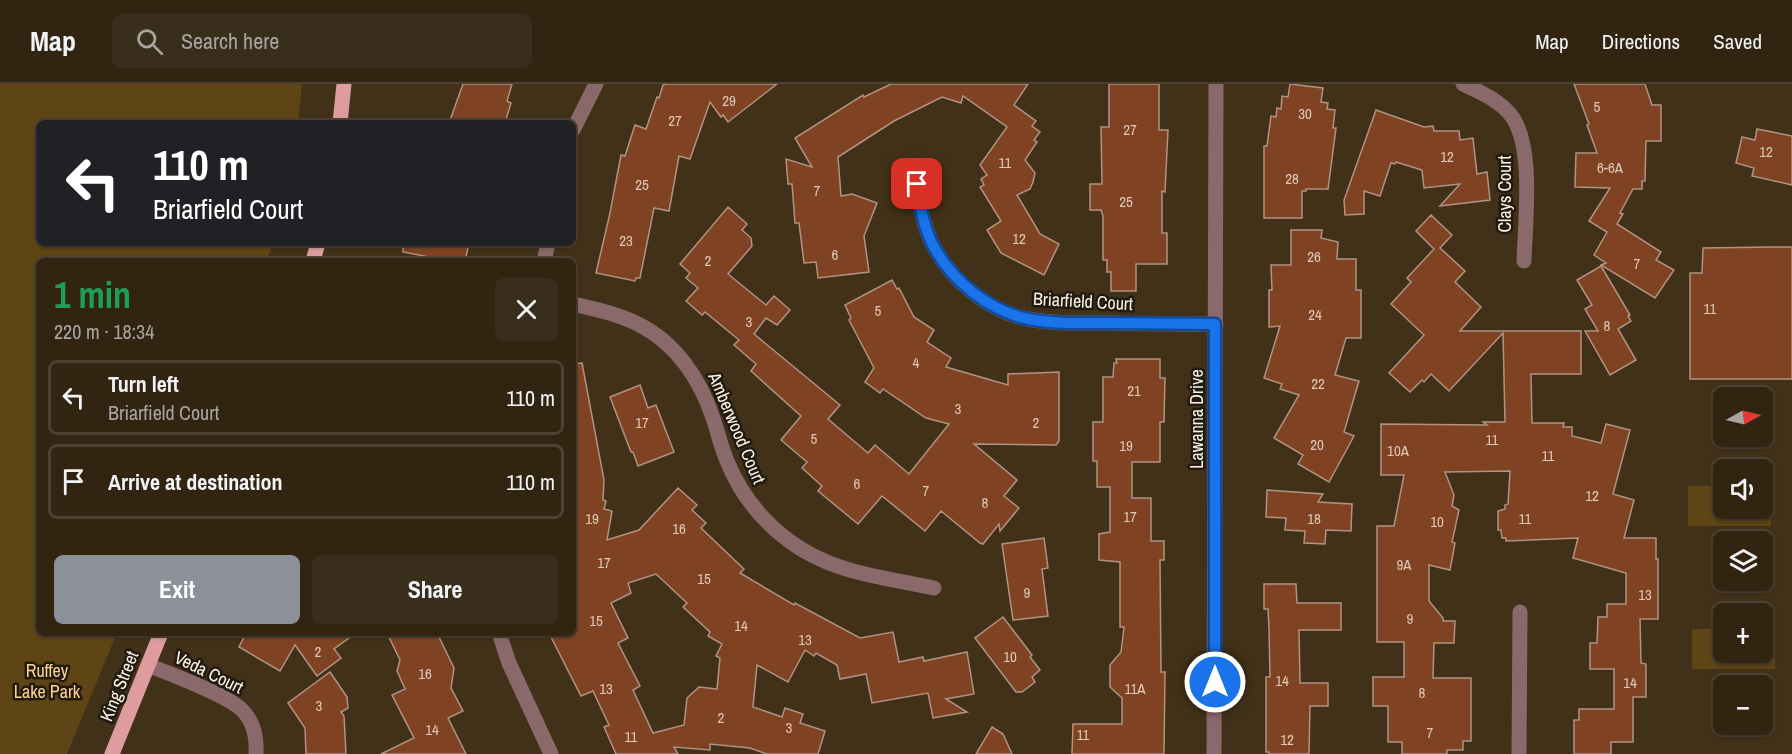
<!DOCTYPE html>
<html lang="en">
<head>
<meta charset="utf-8">
<style>
	body { margin:0; font-family:"Archivo Narrow",sans-serif; background:#392d1b; color:#f1f3f6; height:100vh; display:flex; flex-direction:column; font-size:22px; white-space:nowrap }
	* { box-sizing:border-box; margin:0 }
	p { font-size:20px; color:#a8a59f }
	.icon { flex:none; width:33px; height:33px; fill:none; stroke:currentColor; stroke-width:2; stroke-linecap:round; stroke-linejoin:round }
	.map { position:relative; flex:1; overflow:hidden }
	.side { position:absolute; left:36px; top:174px; width:540px; height:378px; display:flex; flex-direction:column; background:#312512; border-radius:9px; box-shadow:0 2px 4px #0004,0 0 0 2px #4c4232 }
	.side>* { flex:none }
	.hud { position:absolute; left:36px; top:36px; width:540px; height:126px; border-radius:9px; box-shadow:0 2px 4px #0004,0 0 0 2px #4c4232; background:#202124; color:#fff; overflow:hidden }
	.needle { width:39px; rotate:82deg }
	.controls { position:absolute; left:1713px; top:303px; display:grid; gap:12px }
	.controls a { display:grid; place-items:center; width:60px; height:60px; border-radius:9px; background:#312512; box-shadow:0 2px 4px #0004,0 0 0 2px #4c4232; font-size:30px }
	.pin { position:absolute; display:grid; place-items:center; width:51px; height:51px; color:#fff; margin:-26px; border-radius:12px; box-shadow:0 3px 9px #0006 }
	.me { position:absolute; width:66px; margin:-33px; rotate:0deg; stroke-linejoin:round; filter:drop-shadow(0 0 4px #0008) }
	.turn { display:flex; align-items:center; gap:21px; height:126px; padding:0 18px; font-size:27px }
	.turn .icon { width:78px; height:78px; stroke-width:2.5 }
	.turn b { display:block; font-size:42px; line-height:51px }
	.round { display:grid; place-items:center; flex:none; width:63px; height:63px; border-radius:9px; background:#392d1b }
	.headline { display:flex; align-items:center; justify-content:space-between; height:102px; padding:0 18px }
	h1 { font-size:36px; font-weight:700; line-height:45px; color:#1e9e55 }
	.action { display:flex; gap:12px; margin-top:auto; padding:12px 18px }
	.action a { flex:1; height:69px; border-radius:9px; background:#8c9099; color:#fff; font-size:24px; font-weight:700; line-height:69px; text-align:center }
	.action a+a { background:#392d1b; color:#f1f3f6 }
	ul { padding:0; list-style:none }
	li { display:flex; align-items:center; gap:18px; height:75px; margin:0 12px 9px; padding:0 6px; border:3px solid #4c4232; border-radius:9px }
	li div { flex:1 }
	li b { display:block; font-size:22px }
	li em { font-style:normal }
	header { display:flex; align-items:center; gap:36px; box-sizing:border-box; height:84px; padding:0 30px; background:#312512; border-bottom:2px solid #4c4232 }
	header strong { font-size:28px }
	nav { display:flex; gap:33px; margin-inline-start:auto; font-size:21px }
	.search { width:420px; height:54px; background:#392d1b; display:flex; align-items:center; gap:15px; box-sizing:border-box; padding:0 21px; border-radius:9px; color:#a8a59f; font-size:22px }
	.map>svg:first-child { display:block }
	.green { fill:#5f4416 }
	.building { fill:#7f4324; stroke:#b29283; stroke-width:1.5; fill-rule:evenodd }
	.lines { fill:none; stroke-linecap:round; stroke-linejoin:round }
	.minor { stroke:#8a696a; stroke-width:15 }
	.major { stroke:#de9c9e; stroke-width:15 }
	.route-casing { stroke:#114b97; stroke-width:15 }
	.route { stroke:#1a73e8; stroke-width:10 }
	.labels { text-anchor:middle; dominant-baseline:central; stroke-width:5; stroke-linejoin:round; paint-order:stroke }
	.number-label { font-size:15px; fill:#dec7b5 }
	.street-label { font-size:18px; fill:#fef3e5; stroke:#211a10 }
	.park-label { font-size:18px; fill:#ffd38e; stroke:#211a10 }
</style>
</head>
<body>
<header>
<strong>Map</strong>
<div class="search"><svg class="icon" aria-label="search" viewBox="0 0 24 24"><circle cx="10" cy="10" r="6"/><path d="M15 15l6 6"/></svg>Search here</div>
<nav><a>Map</a><a>Directions</a><a>Saved</a></nav>
</header>
<div class="map">
<svg width="1792" height="670" viewBox="0 0 1792 670">
	<rect width="100%" height="100%" fill="#413118"/>
	<g class="green">
		<path d="M 0,0 L 302,0 L 298,39 L 39,39 L 39,159 L 273,159 L 267,177 L 39,177 L 39,549 L 117,549 L 67,670 L 0,670 Z"/>
		<path d="M 1688,402 L 1723,402 L 1724,424 L 1762,424 L 1763,402 L 1771,402 L 1771,442 L 1688,442 Z"/>
		<path d="M 1692,545 L 1723,545 L 1724,568 L 1762,568 L 1763,545 L 1775,546 L 1775,585 L 1692,585 Z"/>
	</g>
	<g class="building">
		<path d="M 463,0 L 512,0 L 507,17 L 511,19 L 505,39 L 449,39 Z"/>
		<path d="M 666,0 L 777,0 L 728,38 L 723,31 L 721,33 L 710,18 L 690,75 L 679,72 L 669,127 L 654,124 L 640,194 L 636,194 L 635,197 L 596,189 L 610,129 L 621,71 L 625,72 L 635,41 L 646,45 L 657,13 L 659,14 L 663,1 Z"/>
		<path d="M 891,0 L 1028,0 L 1014,21 L 1036,37 L 1032,42 L 1040,48 L 1034,56 L 1037,58 L 1025,76 L 1035,89 L 1033,98 L 1030,105 L 1017,111 L 1040,150 L 1059,160 L 1044,191 L 1001,169 L 987,146 L 1001,137 L 980,103 L 984,101 L 981,95 L 987,91 L 980,81 L 1007,43 L 963,12 L 961,19 L 942,13 L 894,37 L 838,73 L 841,112 L 852,110 L 877,119 L 864,152 L 869,188 L 818,194 L 816,178 L 804,179 L 799,139 L 795,139 L 792,100 L 788,100 L 786,75 L 812,83 L 795,54 L 863,11 L 864,13 Z"/>
		<path d="M 1109,0 L 1159,0 L 1159,46 L 1168,46 L 1165,108 L 1162,107 L 1162,149 L 1167,149 L 1167,180 L 1136,180 L 1136,207 L 1111,207 L 1111,188 L 1107,188 L 1107,176 L 1103,176 L 1103,132 L 1101,126 L 1090,126 L 1090,100 L 1102,100 L 1101,43 L 1109,43 Z"/>
		<path d="M 1290,0 L 1323,4 L 1321,18 L 1328,19 L 1327,25 L 1335,26 L 1333,44 L 1336,44 L 1328,105 L 1306,105 L 1306,107 L 1302,107 L 1302,134 L 1264,134 L 1264,62 L 1267,62 L 1271,32 L 1276,33 L 1277,24 L 1281,25 L 1282,12 L 1288,13 Z"/>
		<path d="M 1574,0 L 1645,0 L 1652,21 L 1661,21 L 1661,57 L 1646,57 L 1645,97 L 1642,97 L 1642,105 L 1633,105 L 1620,129 L 1623,130 L 1617,140 L 1661,168 L 1656,176 L 1674,186 L 1655,214 L 1601,181 L 1606,179 L 1594,171 L 1607,148 L 1589,137 L 1610,104 L 1575,103 L 1576,69 L 1597,69 L 1587,41 L 1589,40 Z"/>
		<path d="M 1376,26 L 1424,43 L 1433,42 L 1434,47 L 1459,47 L 1460,56 L 1473,54 L 1477,90 L 1487,88 L 1490,116 L 1440,122 L 1460,100 L 1424,104 L 1422,86 L 1396,78 L 1395,80 L 1391,79 L 1380,112 L 1364,107 L 1364,130 L 1345,131 L 1344,116 Z"/>
		<path d="M 1757,45 L 1792,52 L 1792,101 L 1752,92 L 1754,84 L 1736,79 L 1742,53 L 1755,56 Z"/>
		<path d="M 728,123 L 747,140 L 742,146 L 751,154 L 752,162 L 728,190 L 766,221 L 774,212 L 790,226 L 777,241 L 766,234 L 754,250 L 840,321 L 828,335 L 868,369 L 875,361 L 909,390 L 949,340 L 926,334 L 883,305 L 880,309 L 865,298 L 874,284 L 849,236 L 851,234 L 845,221 L 892,196 L 897,205 L 899,204 L 914,233 L 934,246 L 927,258 L 951,274 L 946,283 L 1008,301 L 1008,290 L 1059,288 L 1059,357 L 1056,361 L 974,360 L 1017,396 L 1004,412 L 1019,424 L 1000,447 L 999,440 L 983,460 L 980,459 L 941,427 L 925,447 L 882,412 L 858,440 L 818,407 L 822,402 L 802,384 L 807,378 L 781,356 L 801,332 L 751,287 L 756,280 L 734,261 L 739,256 L 705,228 L 702,231 L 686,217 L 698,204 L 686,194 L 690,189 L 680,180 Z"/>
		<path d="M 1431,131 L 1452,151 L 1440,164 L 1465,187 L 1455,198 L 1481,223 L 1460,247 L 1581,247 L 1581,290 L 1531,290 L 1532,339 L 1564,339 L 1563,343 L 1572,343 L 1572,352 L 1601,359 L 1606,340 L 1630,346 L 1613,410 L 1634,416 L 1624,454 L 1656,454 L 1656,475 L 1658,475 L 1658,535 L 1640,535 L 1641,579 L 1646,580 L 1646,613 L 1633,613 L 1633,658 L 1611,658 L 1611,670 L 1574,670 L 1574,636 L 1579,636 L 1579,625 L 1614,625 L 1614,585 L 1590,585 L 1590,559 L 1597,559 L 1598,533 L 1607,533 L 1607,520 L 1626,520 L 1626,489 L 1573,474 L 1578,454 L 1506,457 L 1506,454 L 1502,454 L 1501,446 L 1498,446 L 1498,427 L 1505,425 L 1505,421 L 1508,420 L 1510,387 L 1445,388 L 1454,411 L 1452,422 L 1459,426 L 1452,458 L 1455,459 L 1450,486 L 1429,481 L 1429,517 L 1443,534 L 1443,537 L 1455,537 L 1454,559 L 1434,559 L 1433,594 L 1471,594 L 1471,657 L 1463,657 L 1463,666 L 1447,666 L 1447,670 L 1402,670 L 1402,658 L 1388,658 L 1388,622 L 1373,622 L 1373,593 L 1404,593 L 1404,558 L 1377,558 L 1377,442 L 1394,442 L 1404,391 L 1381,391 L 1381,340 L 1487,341 L 1483,338 L 1505,338 L 1503,249 L 1449,307 L 1431,290 L 1424,298 L 1422,296 L 1410,308 L 1389,289 L 1424,251 L 1391,220 L 1411,198 L 1407,194 L 1434,165 L 1416,147 Z"/>
		<path d="M 1291,146 L 1322,146 L 1321,154 L 1338,158 L 1337,175 L 1356,175 L 1356,206 L 1361,206 L 1361,254 L 1346,254 L 1335,291 L 1359,297 L 1344,348 L 1354,352 L 1329,398 L 1298,380 L 1303,371 L 1274,354 L 1299,311 L 1280,305 L 1282,300 L 1264,294 L 1280,242 L 1269,243 L 1269,206 L 1272,206 L 1271,181 L 1291,181 Z"/>
		<path d="M 403,159 L 469,159 L 465,177 L 450,177 L 403,168 Z"/>
		<path d="M 1773,163 L 1792,163 L 1792,295 L 1690,295 L 1690,189 L 1702,189 L 1703,164 Z"/>
		<path d="M 1601,182 L 1630,231 L 1628,232 L 1631,237 L 1618,245 L 1636,276 L 1610,291 L 1585,247 L 1598,247 L 1585,225 L 1592,221 L 1577,196 Z"/>
		<path d="M 1116,275 L 1160,275 L 1160,294 L 1165,294 L 1164,338 L 1160,338 L 1160,378 L 1132,378 L 1132,414 L 1151,414 L 1151,457 L 1164,457 L 1164,476 L 1160,476 L 1161,588 L 1165,588 L 1164,670 L 1072,670 L 1073,640 L 1122,640 L 1122,614 L 1110,603 L 1110,581 L 1121,568 L 1124,543 L 1120,543 L 1120,478 L 1099,476 L 1099,450 L 1110,448 L 1110,403 L 1097,403 L 1097,377 L 1093,377 L 1093,338 L 1103,338 L 1103,293 L 1113,293 L 1114,279 L 1117,279 Z"/>
		<path d="M 582,279 L 604,396 L 603,416 L 606,417 L 604,425 L 612,427 L 607,456 L 639,446 L 678,404 L 697,421 L 692,426 L 706,439 L 701,444 L 744,485 L 740,489 L 794,521 L 795,519 L 860,554 L 893,548 L 899,578 L 923,573 L 924,577 L 967,568 L 974,610 L 946,615 L 967,628 L 933,634 L 928,609 L 872,619 L 866,590 L 840,595 L 837,581 L 816,569 L 814,572 L 805,566 L 788,598 L 757,581 L 753,623 L 782,633 L 785,624 L 803,630 L 800,639 L 825,647 L 818,670 L 767,670 L 750,664 L 710,660 L 710,666 L 674,663 L 678,670 L 616,670 L 604,643 L 609,641 L 593,607 L 581,612 L 549,549 L 573,549 L 573,280 ZM 656,490 L 687,519 L 683,523 L 710,548 L 708,552 L 722,560 L 716,572 L 720,574 L 717,605 L 699,603 L 687,614 L 684,641 L 653,649 L 633,606 L 640,602 L 618,559 L 628,554 L 611,519 L 631,509 L 628,499 Z"/>
		<path d="M 640,301 L 648,324 L 656,321 L 674,368 L 638,382 L 633,368 L 631,368 L 610,313 Z"/>
		<path d="M 1267,406 L 1323,410 L 1318,418 L 1352,420 L 1351,447 L 1326,446 L 1325,460 L 1304,459 L 1305,447 L 1285,446 L 1286,434 L 1266,433 Z"/>
		<path d="M 1044,454 L 1048,484 L 1042,485 L 1048,532 L 1013,536 L 1002,460 Z"/>
		<path d="M 1264,500 L 1296,500 L 1297,519 L 1341,519 L 1341,546 L 1299,546 L 1300,599 L 1328,599 L 1328,622 L 1310,622 L 1309,670 L 1269,670 L 1269,668 L 1266,668 L 1266,593 L 1270,593 L 1269,545 L 1268,525 L 1264,525 Z"/>
		<path d="M 1003,533 L 1032,571 L 1030,573 L 1040,586 L 1032,593 L 1035,598 L 1022,608 L 1016,608 L 975,554 Z"/>
		<path d="M 246,549 L 356,549 L 334,565 L 341,574 L 317,592 L 295,561 L 280,587 L 239,563 Z"/>
		<path d="M 387,549 L 437,549 L 454,584 L 451,604 L 463,627 L 448,634 L 466,670 L 381,670 L 414,654 L 392,611 L 405,605 L 397,587 L 400,576 Z"/>
		<path d="M 330,588 L 347,613 L 348,624 L 341,628 L 344,632 L 346,670 L 306,670 L 305,644 L 288,619 Z"/>
		<path d="M 992,643 L 1003,650 L 1012,670 L 976,670 Z"/>
	</g>
	<g class="lines">
		<g class="minor">
			<path d="M 1463,0 C 1480,8 1497,15 1510,30 C 1535,60 1525,138 1524,177"/>
			<path d="M 573,46 L 596,0"/>
			<path d="M 917,100 C 920,121 923,142 933,161 C 951,196 989,228 1028,235 C 1055,240 1083,239 1110,239 C 1145,240 1180,240 1216,240"/>
			<path d="M 544,177 L 548,159"/>
			<path d="M 573,220 C 595,225 618,230 638,240 C 676,259 700,295 713,334 C 718,348 721,363 727,377 C 740,409 760,435 788,456 C 831,489 882,493 934,504"/>
			<path d="M 499,549 L 509,579 L 551,670"/>
			<path d="M 148,581 C 170,590 228,611 242,626 C 254,638 257,654 256,670"/>
			<path d="M 1214,670 L 1216,0"/>
			<path d="M 1519,670 L 1520,528"/>
		</g>
		<g class="major">
			<path d="M 340,39 L 344,0"/>
			<path d="M 313,177 L 318,159"/>
			<path d="M 112,670 L 161,549"/>
		</g>
	</g>
	<g class="lines">
		<defs>
			<path id="route" d="M 917,100 C 920,120 923,142 933,161 C 951,196 989,227 1028,235 C 1054,240 1080,239 1106,239 C 1142,239 1179,240 1215,240 L 1215,598"/>
		</defs>
		<use href="#route" class="route-casing"/>
		<use href="#route" class="route"/>
	</g>
	<g class="labels">
		<g class="number-label">
			<text x="729" y="16">29</text>
			<text x="1597" y="22">5</text>
			<text x="1305" y="29">30</text>
			<text x="675" y="36">27</text>
			<text x="1130" y="45">27</text>
			<text x="1766" y="67">12</text>
			<text x="1447" y="72">12</text>
			<text x="1005" y="78">11</text>
			<text x="1610" y="83">6-6A</text>
			<text x="1292" y="94">28</text>
			<text x="642" y="100">25</text>
			<text x="817" y="106">7</text>
			<text x="1126" y="117">25</text>
			<text x="1019" y="154">12</text>
			<text x="626" y="156">23</text>
			<text x="835" y="170">6</text>
			<text x="1314" y="172">26</text>
			<text x="708" y="176">2</text>
			<text x="1637" y="179">7</text>
			<text x="1710" y="224">11</text>
			<text x="878" y="226">5</text>
			<text x="1315" y="230">24</text>
			<text x="749" y="237">3</text>
			<text x="1607" y="241">8</text>
			<text x="916" y="278">4</text>
			<text x="1318" y="299">22</text>
			<text x="1134" y="306">21</text>
			<text x="958" y="324">3</text>
			<text x="642" y="338">17</text>
			<text x="1036" y="338">2</text>
			<text x="814" y="354">5</text>
			<text x="1492" y="355">11</text>
			<text x="1317" y="360">20</text>
			<text x="1126" y="361">19</text>
			<text x="1398" y="366">10A</text>
			<text x="1548" y="371">11</text>
			<text x="857" y="399">6</text>
			<text x="926" y="406">7</text>
			<text x="1592" y="411">12</text>
			<text x="985" y="418">8</text>
			<text x="1130" y="432">17</text>
			<text x="592" y="434">19</text>
			<text x="1314" y="434">18</text>
			<text x="1525" y="434">11</text>
			<text x="1437" y="437">10</text>
			<text x="679" y="444">16</text>
			<text x="604" y="478">17</text>
			<text x="1404" y="480">9A</text>
			<text x="704" y="494">15</text>
			<text x="1027" y="508">9</text>
			<text x="1645" y="510">13</text>
			<text x="1410" y="534">9</text>
			<text x="596" y="536">15</text>
			<text x="741" y="541">14</text>
			<text x="805" y="555">13</text>
			<text x="318" y="567">2</text>
			<text x="1010" y="572">10</text>
			<text x="425" y="589">16</text>
			<text x="1282" y="596">14</text>
			<text x="1630" y="598">14</text>
			<text x="606" y="604">13</text>
			<text x="1135" y="604">11A</text>
			<text x="1422" y="608">8</text>
			<text x="319" y="621">3</text>
			<text x="721" y="633">2</text>
			<text x="789" y="643">3</text>
			<text x="432" y="645">14</text>
			<text x="1430" y="648">7</text>
			<text x="1083" y="650">11</text>
			<text x="631" y="652">11</text>
			<text x="1287" y="655">12</text>
		</g>
		<g class="street-label">
			<text transform="translate(1504 110) rotate(-90)">Clays Court</text>
			<text transform="translate(1083 217) rotate(3)">Briarfield Court</text>
			<text transform="translate(1196 335) rotate(-90)">Lawanna Drive</text>
			<text transform="translate(737 344) rotate(67)">Amberwood Court</text>
			<text transform="translate(209 588) rotate(26)">Veda Court</text>
			<text transform="translate(119 602) rotate(-68)">King Street</text>
		</g>
		<g class="park-label">
			<text x="47" y="586">Ruffey<tspan x="47" dy="21">Lake Park</tspan></text>
		</g>
	</g>
</svg>
<div class="controls">
<a><svg class="needle" viewBox="-14 -14 28 28"><path d="M0-13l5 13h-10z" fill="#e53935"/><path d="M0 13l5-13h-10z" fill="#a8a59f"/></svg></a>
<a><svg class="icon" aria-label="sound" viewBox="0 0 24 24"><path d="M4 9h4l5-4v14l-5-4H4zM17 9q2 3 0 6"/></svg></a>
<a><svg class="icon" aria-label="layers" viewBox="0 0 24 24"><path d="M12 4l9 5-9 5-9-5zM3 14l9 5 9-5"/></svg></a>
<a>+</a>
<a>−</a>
</div>
<div class="pin" style="left:917px;top:100px;background:#d93025"><svg class="icon" aria-label="arrive" viewBox="0 0 24 24"><path d="M6 21V4h12l-3 4 3 4H6"/></svg></div>
<svg class="me" style="left:1215px;top:598px" viewBox="-20 -20 40 40"><circle r="17" fill="#1a73e8" stroke="#fff" stroke-width="3"/><path d="M0-11L8 9 0 5-8 9z" fill="#fff"/></svg>
<div class="hud">
<div class="turn"><svg class="icon" aria-label="left" viewBox="0 0 24 24"><path d="M17 20v-9H6M10 6l-5 5 5 5"/></svg><div><b>110 m</b>Briarfield Court</div></div>
</div>
<section class="side">
<div class="headline"><div><h1>1 min</h1><p>220 m · 18:34</p></div><a class="round"><svg class="icon" aria-label="close" viewBox="0 0 24 24"><path d="M6 6l12 12M18 6L6 18"/></svg></a></div>
<ul>
<li><svg class="icon" aria-label="left" viewBox="0 0 24 24"><path d="M17 20v-9H6M10 6l-5 5 5 5"/></svg><div><b>Turn left</b><p>Briarfield Court</p></div><em>110 m</em></li>
<li><svg class="icon" aria-label="arrive" viewBox="0 0 24 24"><path d="M6 21V4h12l-3 4 3 4H6"/></svg><div><b>Arrive at destination</b></div><em>110 m</em></li>
</ul>
<div class="action"><a>Exit</a><a>Share</a></div>
</section>
</div>
</body>
</html>
